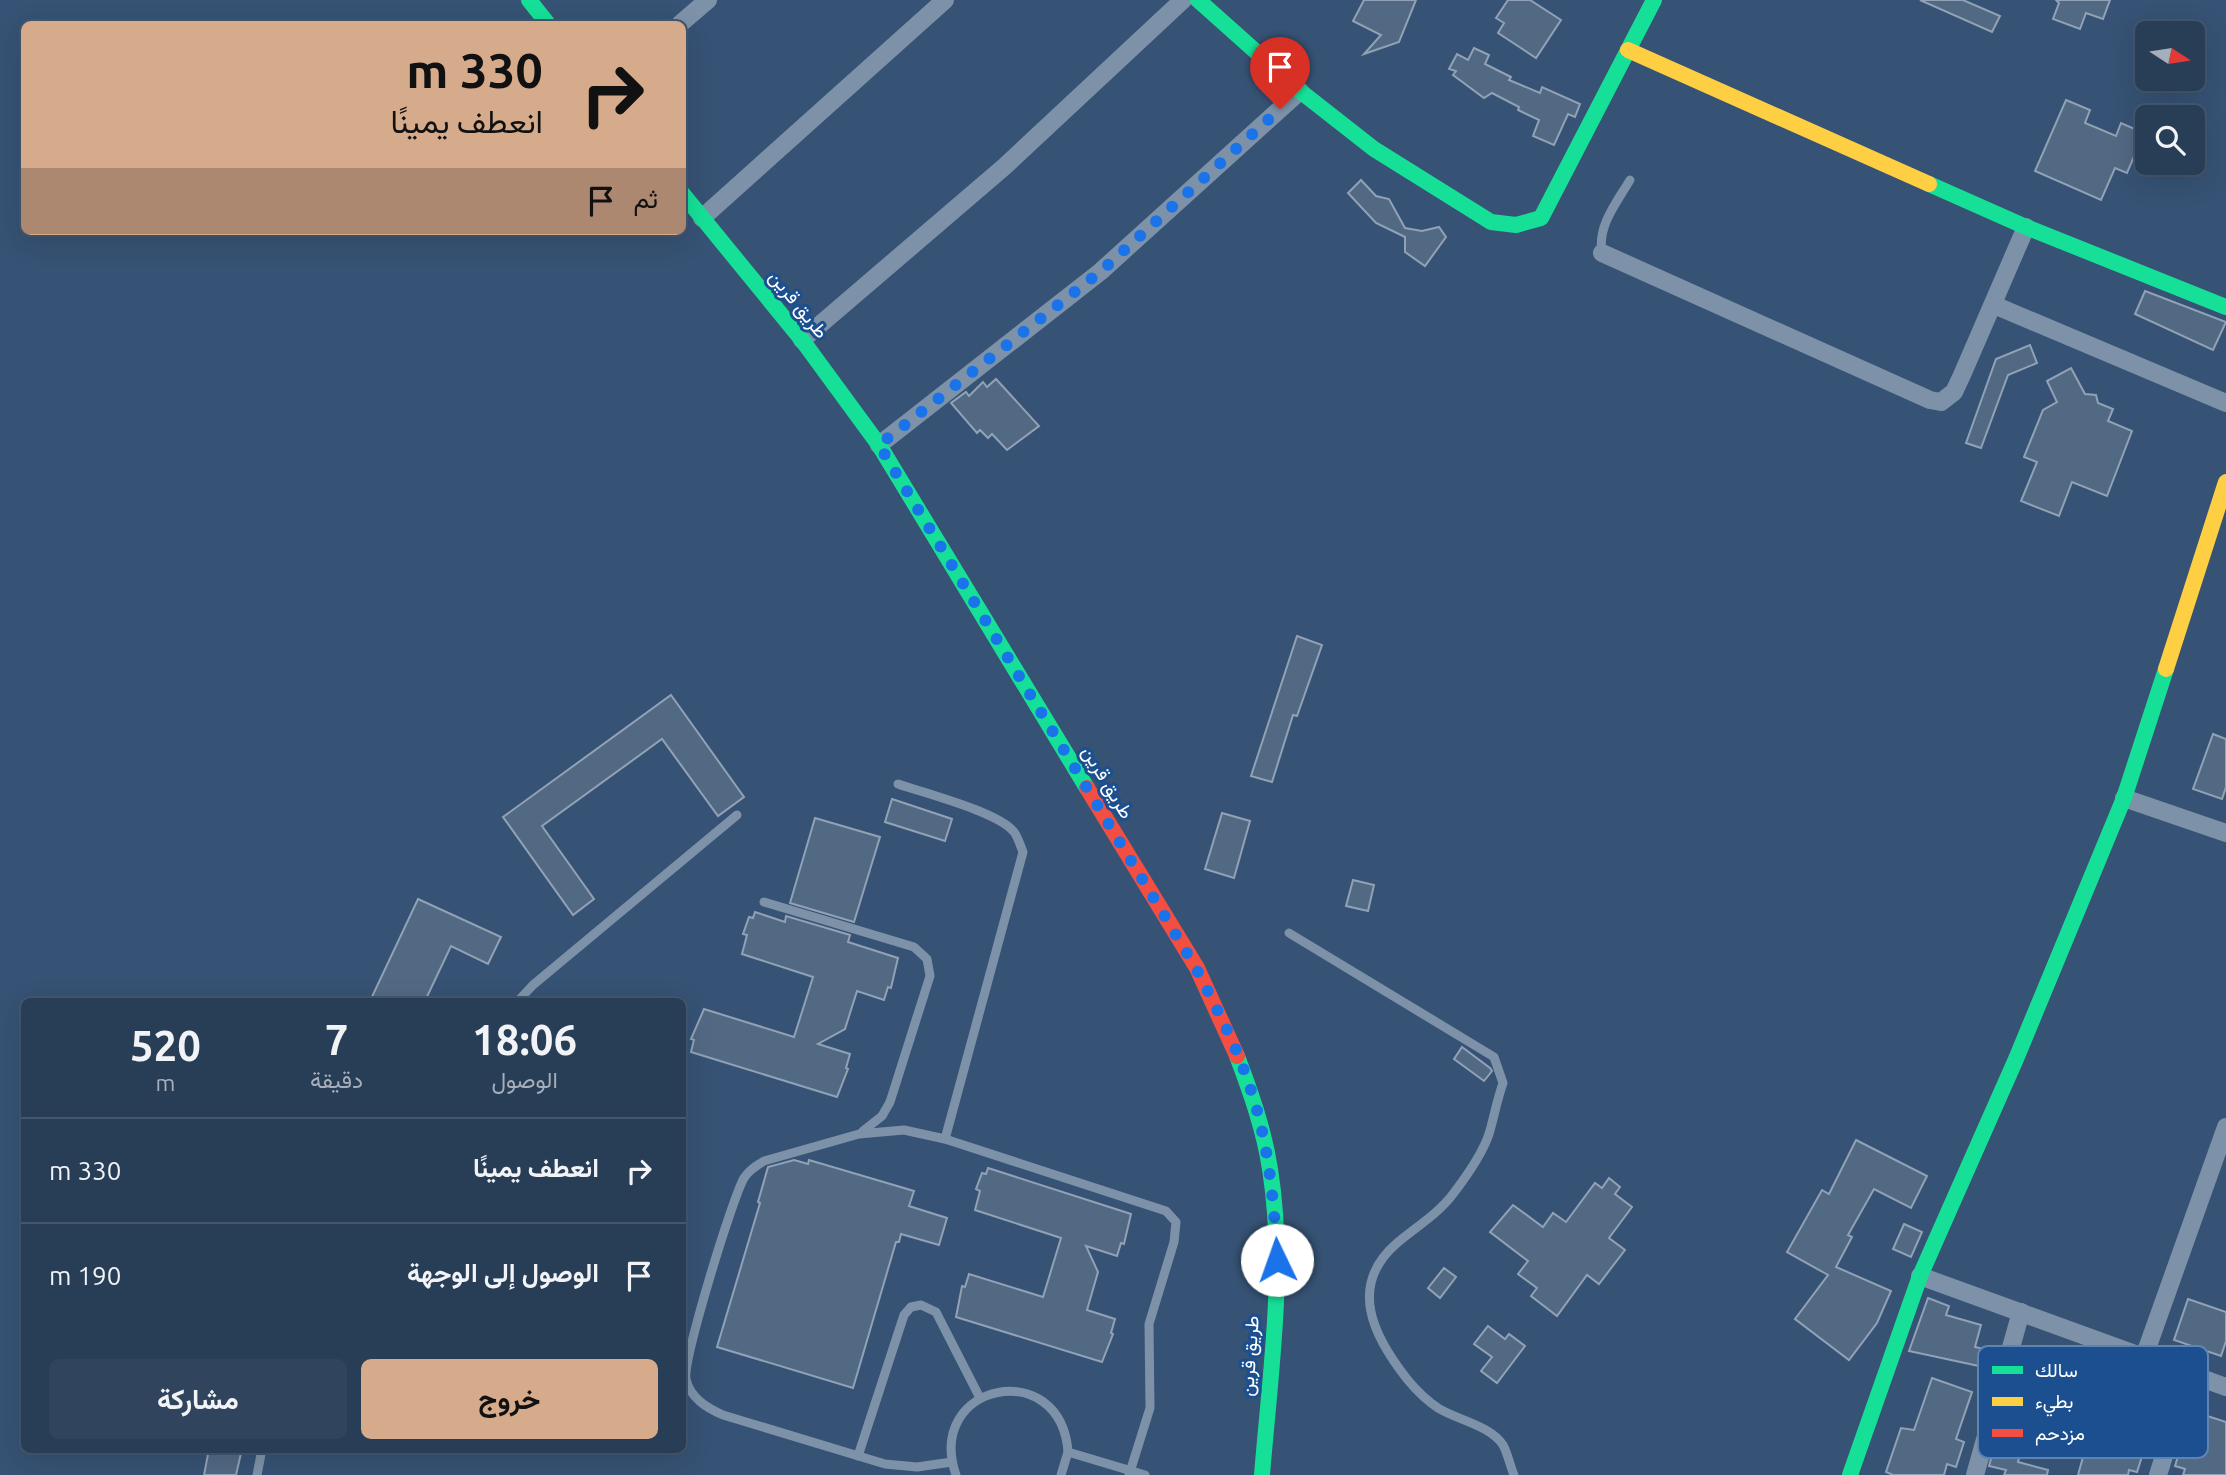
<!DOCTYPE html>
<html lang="ar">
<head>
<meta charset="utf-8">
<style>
	body { margin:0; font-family:Ubuntu,Vazirmatn,sans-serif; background:#30455d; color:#f1f3f6; direction:rtl; height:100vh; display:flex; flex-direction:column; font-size:26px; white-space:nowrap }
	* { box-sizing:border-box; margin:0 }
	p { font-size:23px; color:#a5aeba }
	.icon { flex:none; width:38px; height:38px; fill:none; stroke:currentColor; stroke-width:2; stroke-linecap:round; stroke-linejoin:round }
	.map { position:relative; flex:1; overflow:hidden; direction:ltr }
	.panel { position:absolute; left:21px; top:998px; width:665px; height:455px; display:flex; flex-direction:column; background:#283e57; border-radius:10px; box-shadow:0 7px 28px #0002,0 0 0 2px #44576d; direction:rtl }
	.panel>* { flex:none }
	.top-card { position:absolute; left:21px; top:21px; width:665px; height:214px; border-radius:10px; box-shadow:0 7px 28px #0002,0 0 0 2px #44576d; direction:rtl; background:#d6ab8b; color:#111; overflow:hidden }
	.needle { width:46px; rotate:102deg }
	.fabs { position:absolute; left:2135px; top:21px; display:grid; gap:14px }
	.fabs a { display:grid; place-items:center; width:70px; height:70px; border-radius:10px; background:#283e57; box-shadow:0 7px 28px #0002,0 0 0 2px #44576d; font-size:35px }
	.pin { position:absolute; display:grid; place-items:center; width:60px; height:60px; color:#fff; margin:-72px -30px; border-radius:50% 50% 50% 0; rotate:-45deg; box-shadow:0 0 7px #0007 }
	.pin .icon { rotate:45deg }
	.me { position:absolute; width:77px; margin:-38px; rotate:357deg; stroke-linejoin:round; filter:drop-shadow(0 0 5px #0008) }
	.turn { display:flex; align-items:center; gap:24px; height:147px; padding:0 28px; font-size:32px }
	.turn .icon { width:91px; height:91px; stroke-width:2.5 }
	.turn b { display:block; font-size:49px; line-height:60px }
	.then { display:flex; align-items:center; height:66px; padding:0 28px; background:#0003; gap:14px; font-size:26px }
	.eta { display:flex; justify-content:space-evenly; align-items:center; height:119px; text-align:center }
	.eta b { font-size:42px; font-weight:700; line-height:49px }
	.action { display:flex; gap:14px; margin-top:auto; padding:14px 28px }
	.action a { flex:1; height:80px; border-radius:10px; background:#d6ab8b; color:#111; font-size:28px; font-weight:700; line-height:80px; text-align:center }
	.action a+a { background:#30455d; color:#f1f3f6 }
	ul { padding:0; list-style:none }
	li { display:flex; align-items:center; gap:21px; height:105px; padding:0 28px; border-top:2px solid #44576d }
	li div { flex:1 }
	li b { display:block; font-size:26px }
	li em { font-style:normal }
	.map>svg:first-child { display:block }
	.building { fill:#526984; stroke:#92a2b6; stroke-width:2 }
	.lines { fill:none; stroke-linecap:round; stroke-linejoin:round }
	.lane { stroke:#7d92a8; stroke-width:9 }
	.street { stroke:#7d92a8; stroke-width:18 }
	.fast { stroke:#16e098; stroke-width:16 }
	.slow { stroke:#ffcf43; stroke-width:16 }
	.jam { stroke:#f24e42; stroke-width:16 }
	.route { stroke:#1a73e8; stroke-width:12; stroke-dasharray:0 21.6 }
	.labels { text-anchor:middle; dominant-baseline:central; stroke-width:6; stroke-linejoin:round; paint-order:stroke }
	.street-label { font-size:19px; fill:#fff; stroke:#1b4f8f }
	.key { fill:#1b4f8f; stroke:#5f84b1; stroke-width:2 }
	.key-label { font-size:19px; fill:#fff }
</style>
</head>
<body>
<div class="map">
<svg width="2226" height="1475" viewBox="0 0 2226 1475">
	<rect width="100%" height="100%" fill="#365274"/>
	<g class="building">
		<path d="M 1364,0 L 1416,0 L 1399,42 L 1364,54 L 1381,35 L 1353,21 Z"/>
		<path d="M 1508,0 L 1530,0 L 1561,20 L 1536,58 L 1498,33 L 1504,23 L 1496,18 Z"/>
		<path d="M 1920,0 L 1963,0 L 2000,16 L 1992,32 Z"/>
		<path d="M 2056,0 L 2110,0 L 2103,19 L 2086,13 L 2080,29 L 2053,19 L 2059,3 Z"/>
		<path d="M 1474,48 L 1489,55 L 1485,64 L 1511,77 L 1509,80 L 1540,93 L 1542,87 L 1580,104 L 1575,117 L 1568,114 L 1554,145 L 1533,136 L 1539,120 L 1518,110 L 1519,107 L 1492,93 L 1484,98 L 1453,75 L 1456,71 L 1449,69 L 1457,54 L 1468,60 Z"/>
		<path d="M 2066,100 L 2090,110 L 2085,123 L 2116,136 L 2121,123 L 2144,133 L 2127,173 L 2115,168 L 2101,200 L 2035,171 Z"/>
		<path d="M 1361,180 L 1376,196 L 1389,199 L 1405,228 L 1422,231 L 1439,227 L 1446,237 L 1425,266 L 1405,252 L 1405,237 L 1376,223 L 1348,193 Z"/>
		<path d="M 2145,291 L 2226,322 L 2213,350 L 2135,314 Z"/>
		<path d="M 2030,345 L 2037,363 L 2008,375 L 1981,448 L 1966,443 L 1996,359 Z"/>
		<path d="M 2071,368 L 2085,394 L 2096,395 L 2098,403 L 2113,409 L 2108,421 L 2132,431 L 2107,496 L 2072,482 L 2059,516 L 2021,501 L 2037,462 L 2024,457 L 2043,410 L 2057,402 L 2047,381 Z"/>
		<path d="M 996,379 L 1039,426 L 1007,450 L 992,434 L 988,438 L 980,430 L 977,433 L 951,403 L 966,392 L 969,396 L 983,382 L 987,387 Z"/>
		<path d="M 1297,636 L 1322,645 L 1297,716 L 1293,715 L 1272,782 L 1251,776 Z"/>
		<path d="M 671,695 L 744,797 L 718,816 L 662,739 L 542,826 L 594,899 L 573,915 L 503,817 Z"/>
		<path d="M 2213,734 L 2226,739 L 2226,787 L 2222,799 L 2193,789 Z"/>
		<path d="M 892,799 L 952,819 L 945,841 L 885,822 Z"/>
		<path d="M 1222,813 L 1250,821 L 1234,878 L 1205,869 Z"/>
		<path d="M 815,818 L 880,837 L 854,922 L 790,903 Z"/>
		<path d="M 1353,880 L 1374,885 L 1368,911 L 1346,906 Z"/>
		<path d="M 418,899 L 501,937 L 488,964 L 451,946 L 425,1001 L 370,1001 Z"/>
		<path d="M 755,912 L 785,922 L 786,916 L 850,935 L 848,942 L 898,958 L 891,988 L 888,987 L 884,1000 L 857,991 L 845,1029 L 818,1044 L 850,1054 L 846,1068 L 848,1069 L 837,1097 L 691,1052 L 694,1040 L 691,1039 L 704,1009 L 794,1037 L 813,977 L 742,954 L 747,935 L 743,934 L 749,917 L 753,918 Z"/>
		<path d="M 1462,1047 L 1490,1068 L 1492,1071 L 1484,1081 L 1454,1059 Z"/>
		<path d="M 1856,1140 L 1927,1176 L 1911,1208 L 1874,1189 L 1848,1235 L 1852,1237 L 1836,1267 L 1891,1291 L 1877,1323 L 1849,1360 L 1795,1319 L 1828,1275 L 1787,1252 L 1822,1190 L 1829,1194 Z"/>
		<path d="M 794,1160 L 808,1164 L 809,1160 L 914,1191 L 909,1206 L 947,1218 L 939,1245 L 901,1234 L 899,1242 L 896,1242 L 853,1388 L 717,1347 L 760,1203 L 758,1202 L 768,1167 Z"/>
		<path d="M 988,1168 L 1131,1214 L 1124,1244 L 1121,1243 L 1117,1256 L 1086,1246 L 1098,1272 L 1087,1310 L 1115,1319 L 1111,1333 L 1113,1334 L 1102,1362 L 956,1317 L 962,1286 L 965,1287 L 969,1274 L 1043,1297 L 1061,1238 L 975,1210 L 980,1191 L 976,1189 L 982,1173 L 986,1174 Z"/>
		<path d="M 1609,1178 L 1620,1187 L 1615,1194 L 1632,1207 L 1609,1238 L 1625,1250 L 1599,1284 L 1587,1275 L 1557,1316 L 1531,1296 L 1537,1288 L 1518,1274 L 1528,1261 L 1490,1232 L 1513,1205 L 1543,1227 L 1553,1213 L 1566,1222 L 1595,1183 L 1602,1188 Z"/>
		<path d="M 1904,1224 L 1922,1232 L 1911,1257 L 1893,1249 Z"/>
		<path d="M 1444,1268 L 1456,1277 L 1440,1298 L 1428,1288 Z"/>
		<path d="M 1928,1298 L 1949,1306 L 1946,1315 L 1981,1325 L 1975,1347 L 1998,1352 L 1993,1369 L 1909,1351 Z"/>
		<path d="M 2188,1299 L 2226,1312 L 2226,1341 L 2221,1356 L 2174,1340 Z"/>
		<path d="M 1488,1326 L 1505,1339 L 1509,1334 L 1525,1346 L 1497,1383 L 1481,1371 L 1492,1357 L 1474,1344 Z"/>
		<path d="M 2045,1346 L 2100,1364 L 2099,1366 L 2159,1390 L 2142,1430 L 2158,1436 L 2154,1451 L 2145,1447 L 2137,1472 L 2129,1470 L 2128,1475 L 2078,1475 L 2091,1428 L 2044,1413 L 2048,1398 L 2030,1393 Z"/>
		<path d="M 1932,1378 L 1972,1392 L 1956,1439 L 1964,1442 L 1956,1467 L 1947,1464 L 1944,1475 L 1893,1475 L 1886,1472 L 1901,1428 L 1914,1430 Z"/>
		<path d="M 2192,1411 L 2226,1422 L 2226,1475 L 2183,1475 L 2185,1469 L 2175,1466 Z"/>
		<path d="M 1994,1448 L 2020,1455 L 2018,1462 L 2048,1470 L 2047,1475 L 2004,1475 L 2006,1470 L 1989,1466 Z"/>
		<path d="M 209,1449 L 242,1449 L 236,1475 L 204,1475 Z"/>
	</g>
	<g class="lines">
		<g class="lane">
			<path d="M 1602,253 C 1597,226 1617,202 1630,180"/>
			<path d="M 898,784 C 924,793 999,812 1014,832 C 1018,837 1020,845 1023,852 L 945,1139"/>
			<path d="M 764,902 L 914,947 L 927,959 L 930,976 L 890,1102 L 882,1116 L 863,1131"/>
			<path d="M 1289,933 L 1494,1057 L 1503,1083 C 1497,1100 1494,1117 1489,1134 C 1482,1155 1466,1177 1453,1194 C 1438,1214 1416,1227 1397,1243 C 1347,1286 1374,1337 1407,1379 C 1416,1390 1426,1400 1438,1408 C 1457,1420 1490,1425 1503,1445 C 1508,1454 1510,1466 1514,1475"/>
			<path d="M 518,1001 L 533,985 L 737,815"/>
			<path d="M 858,1456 L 904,1315 L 911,1307 L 921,1305 L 936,1312 L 980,1398"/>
			<path d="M 952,1462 L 917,1467 L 885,1464 L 723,1415 C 707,1408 690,1398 686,1379 C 683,1359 732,1199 744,1178 C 749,1170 756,1166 764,1161 L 859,1134 L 904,1130 L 945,1139 L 1166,1211 L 1176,1222 L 1174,1242 L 1149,1324 L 1150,1408 L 1129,1475"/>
			<path d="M 257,1475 L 262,1449"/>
			<path d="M 956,1475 C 924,1383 1061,1355 1068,1452 L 1145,1475"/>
			<path d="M 1061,1475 L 1068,1452"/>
		</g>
		<g class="street">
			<path d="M 680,24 L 708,0"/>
			<path d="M 702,218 L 945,0"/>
			<path d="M 1602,253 L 1930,400 L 1941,402 L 1954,392 L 1962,375 L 2026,227"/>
			<path d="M 1994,305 L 2226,403"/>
			<path d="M 802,340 L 1004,167 L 1183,0"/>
			<path d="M 879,445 L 1100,272 L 1300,91"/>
			<path d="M 2124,798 L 2226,833"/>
			<path d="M 1920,1276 L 2226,1387"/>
			<path d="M 2144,1357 L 2226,1127"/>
			<path d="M 1975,1475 L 2021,1312"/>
			<path d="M 2158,1475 L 2190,1374"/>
		</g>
		<g class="fast">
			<path d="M 529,0 L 548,24"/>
			<path d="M 1198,0 L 1300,91 L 1374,149 L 1491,222 L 1516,225 L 1541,218 L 1654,0"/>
			<path d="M 1929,184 L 2026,227 L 2226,307"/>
			<path d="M 682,193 L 802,340 L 879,445 L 1087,788"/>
			<path d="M 1237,1056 C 1251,1093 1264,1130 1270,1169 C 1286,1270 1270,1374 1262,1475"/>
			<path d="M 1850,1475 L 1920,1276 L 2016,1059 L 2124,798 L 2166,669"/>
		</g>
		<g class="slow">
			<path d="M 1628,50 L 1929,184"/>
			<path d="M 2166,669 L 2226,482"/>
		</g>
		<path class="jam" d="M 1087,788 L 1197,968 L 1237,1056"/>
	</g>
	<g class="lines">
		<path class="route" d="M 1277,1260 C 1274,1198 1268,1135 1246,1076 C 1233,1038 1214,1004 1196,968 L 879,445 L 1100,272 L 1280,109"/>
	</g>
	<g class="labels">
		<g class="street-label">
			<text transform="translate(799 304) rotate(51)">طريق قرين</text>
			<text transform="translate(1108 782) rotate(59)">طريق قرين</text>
			<text transform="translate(1249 1356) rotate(-86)">طريق قرين</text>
		</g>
	</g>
	<rect x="1978" y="1346" width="230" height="112" rx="10" class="key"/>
	<rect x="1992" y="1366" width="31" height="8" fill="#16e098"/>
	<rect x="1992" y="1397" width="31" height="9" fill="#ffcf43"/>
	<rect x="1992" y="1429" width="31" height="8" fill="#f24e42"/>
	<g class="key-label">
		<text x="2035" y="1377">سالك</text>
		<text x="2035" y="1408">بطيء</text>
		<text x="2035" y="1440">مزدحم</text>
	</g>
</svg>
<div class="fabs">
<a><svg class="needle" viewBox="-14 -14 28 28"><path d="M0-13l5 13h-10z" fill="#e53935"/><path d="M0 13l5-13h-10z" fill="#a5aeba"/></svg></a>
<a><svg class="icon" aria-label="search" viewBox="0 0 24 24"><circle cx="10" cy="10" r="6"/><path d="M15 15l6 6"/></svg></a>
</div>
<div class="pin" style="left:1280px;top:109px;background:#d93025"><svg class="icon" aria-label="arrive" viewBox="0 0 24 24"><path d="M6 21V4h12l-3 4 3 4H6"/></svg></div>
<svg class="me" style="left:1277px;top:1260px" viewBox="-20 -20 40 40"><circle r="19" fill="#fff"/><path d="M0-13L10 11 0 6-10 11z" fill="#1a73e8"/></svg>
<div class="top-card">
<div class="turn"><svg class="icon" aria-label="right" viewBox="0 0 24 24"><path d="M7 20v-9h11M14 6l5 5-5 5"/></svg><div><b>330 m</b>انعطف يمينًا</div></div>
<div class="then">ثم<svg class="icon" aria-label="arrive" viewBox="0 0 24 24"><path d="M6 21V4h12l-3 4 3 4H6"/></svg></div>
</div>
<section class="panel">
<div class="eta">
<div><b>18:06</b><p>الوصول</p></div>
<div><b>7</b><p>دقيقة</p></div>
<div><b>520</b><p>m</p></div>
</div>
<ul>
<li><svg class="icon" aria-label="right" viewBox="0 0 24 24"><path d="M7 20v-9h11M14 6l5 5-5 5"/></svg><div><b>انعطف يمينًا</b></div><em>330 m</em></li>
<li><svg class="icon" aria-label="arrive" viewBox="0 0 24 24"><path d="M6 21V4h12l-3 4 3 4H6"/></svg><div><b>الوصول إلى الوجهة</b></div><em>190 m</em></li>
</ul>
<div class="action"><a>خروج</a><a>مشاركة</a></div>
</section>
</div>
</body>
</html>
